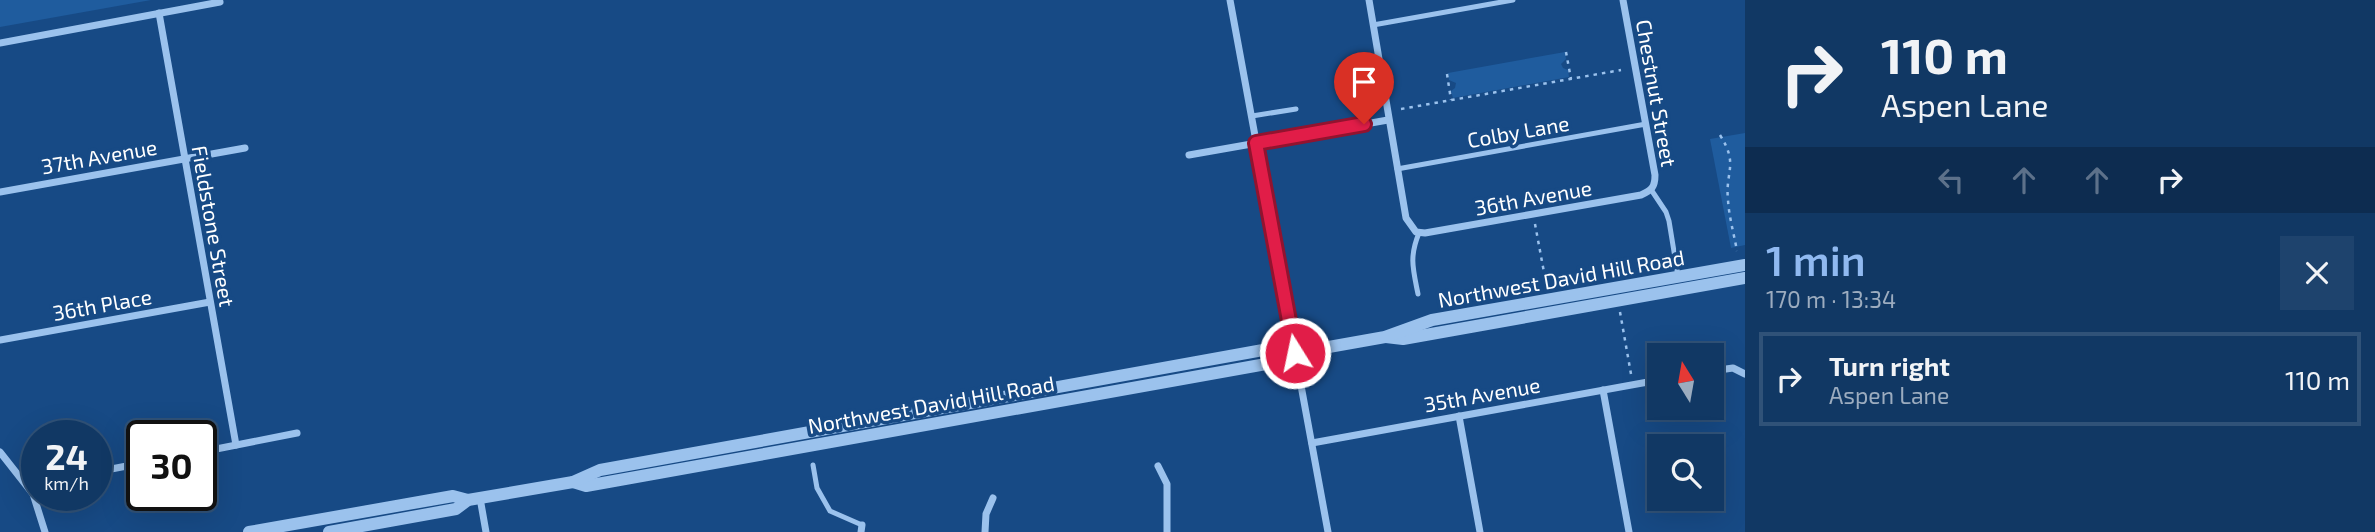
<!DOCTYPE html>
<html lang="en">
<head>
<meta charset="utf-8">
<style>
	body { margin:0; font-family:"Exo 2",sans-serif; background:#1e436d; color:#f1f3f6; height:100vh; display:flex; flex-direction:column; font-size:26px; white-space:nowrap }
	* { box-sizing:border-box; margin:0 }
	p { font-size:23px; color:#9cacbf }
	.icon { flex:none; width:38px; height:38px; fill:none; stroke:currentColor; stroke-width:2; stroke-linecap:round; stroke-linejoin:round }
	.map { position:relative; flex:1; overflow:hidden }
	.drawer { display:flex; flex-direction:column; background:#113864; width:630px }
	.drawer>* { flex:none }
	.guide { background:#113864; color:#f1f3f6; overflow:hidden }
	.needle { width:46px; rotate:349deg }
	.fabs { position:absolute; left:1647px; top:343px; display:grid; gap:14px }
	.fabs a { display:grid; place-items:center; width:77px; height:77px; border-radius:0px; background:#113864; box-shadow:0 7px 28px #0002,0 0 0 2px #305278; font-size:35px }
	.speed { position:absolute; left:21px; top:420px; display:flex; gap:14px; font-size:35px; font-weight:700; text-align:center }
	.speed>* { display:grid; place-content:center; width:91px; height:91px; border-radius:50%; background:#113864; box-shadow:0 7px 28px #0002,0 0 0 2px #305278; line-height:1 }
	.speed small { font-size:18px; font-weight:400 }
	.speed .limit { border:4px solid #111; border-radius:10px; background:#fff; color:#111 }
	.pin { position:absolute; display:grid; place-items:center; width:60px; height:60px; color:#fff; margin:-72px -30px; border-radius:50% 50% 50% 0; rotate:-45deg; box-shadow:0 0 7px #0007 }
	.pin .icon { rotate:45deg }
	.me { position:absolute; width:77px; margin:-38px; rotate:350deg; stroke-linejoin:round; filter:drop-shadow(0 0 5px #0008) }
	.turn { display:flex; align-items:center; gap:24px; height:147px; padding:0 21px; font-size:32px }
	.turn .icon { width:91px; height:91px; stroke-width:2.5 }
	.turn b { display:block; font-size:49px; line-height:60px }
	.lanes { display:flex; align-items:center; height:66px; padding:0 21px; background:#0003; justify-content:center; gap:35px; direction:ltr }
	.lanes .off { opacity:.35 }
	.round { display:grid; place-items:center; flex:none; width:74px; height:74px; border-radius:0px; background:#1e436d }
	.summary { display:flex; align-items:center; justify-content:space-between; height:119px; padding:0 21px }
	h1 { font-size:42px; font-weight:600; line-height:52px; color:#90b9f0 }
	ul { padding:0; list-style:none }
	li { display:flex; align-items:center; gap:21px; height:94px; margin:0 14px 10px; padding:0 7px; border:4px solid #305278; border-radius:0px }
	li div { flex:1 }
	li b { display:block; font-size:26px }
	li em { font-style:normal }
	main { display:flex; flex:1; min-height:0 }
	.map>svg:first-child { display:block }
	.green { fill:#1f5c9e }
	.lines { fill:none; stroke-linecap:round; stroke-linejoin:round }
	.path { stroke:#9bc2ed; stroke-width:2.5; stroke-dasharray:3.5 5; stroke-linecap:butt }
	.service { stroke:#9bc2ed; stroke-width:5 }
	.minor { stroke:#9bc2ed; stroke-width:7 }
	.tertiary { stroke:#9bc2ed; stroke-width:12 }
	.route-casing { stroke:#92132f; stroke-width:18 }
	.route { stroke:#e11d48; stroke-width:12 }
	.labels { text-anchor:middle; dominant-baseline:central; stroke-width:7; stroke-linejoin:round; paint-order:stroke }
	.street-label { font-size:21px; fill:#fff; stroke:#174a85 }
</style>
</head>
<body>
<main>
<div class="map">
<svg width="1745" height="532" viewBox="0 0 1745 532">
	<rect width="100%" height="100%" fill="#174a85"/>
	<g class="green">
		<path d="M 0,0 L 151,0 L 0,27 Z"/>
		<path d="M 1565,52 L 1566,59 L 1561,64 L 1563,68 L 1568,70 L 1569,77 L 1453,98 L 1451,91 L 1455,88 L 1456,83 L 1449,80 L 1448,73 Z"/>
		<path d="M 1745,133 L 1745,245 L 1731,248 L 1710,139 Z"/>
	</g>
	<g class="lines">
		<g class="path">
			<path d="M 1566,52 L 1571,79"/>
			<path d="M 1447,74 L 1451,100"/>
			<path d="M 1401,109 L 1621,70"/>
			<path d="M 1720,135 C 1739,165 1725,171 1728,200 C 1729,217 1734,234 1737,251"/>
			<path d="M 1535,224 L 1546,283"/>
			<path d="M 1620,312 L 1631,374"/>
		</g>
		<g class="service">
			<path d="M 1373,25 L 1513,0"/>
			<path d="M 1252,116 L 1296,109"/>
			<path d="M 1397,169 L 1646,124"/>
			<path d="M 1652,191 L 1666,212 L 1669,221 L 1678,276"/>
			<path d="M 1418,294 C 1413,269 1409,257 1419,233"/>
			<path d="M 813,465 L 817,488 L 830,511 L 862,525"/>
		</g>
		<g class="minor">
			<path d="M 1230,0 L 1328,532"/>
			<path d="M 1369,0 L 1406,218 L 1416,232 L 1425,233 L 1641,195 C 1652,190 1655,187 1655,175 L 1623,0"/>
			<path d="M 159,13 L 236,445"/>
			<path d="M 0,43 L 220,2"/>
			<path d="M 1189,155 L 1388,120"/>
			<path d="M 0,192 L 245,148"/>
			<path d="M 0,340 L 210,302"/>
			<path d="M 1712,371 L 1733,368 L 1745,374"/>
			<path d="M 1603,390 L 1629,532"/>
			<path d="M 1459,416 L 1480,532"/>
			<path d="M 1312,443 L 1659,380"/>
			<path d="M 0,452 L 33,494 L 45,532"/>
			<path d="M 201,452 L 297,433"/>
			<path d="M 1158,466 L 1167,484 L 1167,532"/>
			<path d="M 96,472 L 142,463"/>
			<path d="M 480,498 L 486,532"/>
			<path d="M 861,532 L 862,525"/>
			<path d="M 985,532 L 986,514 L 993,498"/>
		</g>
		<g class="tertiary">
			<path d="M 1386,337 L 1403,339 L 1745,278"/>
			<path d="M 573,482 L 586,486 L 1266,364 L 1295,353 L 1385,337 L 1432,320 L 1745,265"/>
			<path d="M 249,532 L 453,496 L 468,500"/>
			<path d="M 329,532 L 456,509 L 468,500 L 573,482 L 600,470 L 1263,350 L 1295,353"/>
		</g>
	</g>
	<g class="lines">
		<defs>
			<path id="route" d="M 1295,353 L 1256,143 L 1364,124"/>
		</defs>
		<use href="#route" class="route-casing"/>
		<use href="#route" class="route"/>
	</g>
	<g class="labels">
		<g class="street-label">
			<text transform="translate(1657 93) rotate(80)">Chestnut Street</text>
			<text transform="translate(1518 131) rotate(-10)">Colby Lane</text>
			<text transform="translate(99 156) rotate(-10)">37th Avenue</text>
			<text transform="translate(1533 197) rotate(-10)">36th Avenue</text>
			<text transform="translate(214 226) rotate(80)">Fieldstone Street</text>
			<text transform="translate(1561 278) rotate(-10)">Northwest David Hill Road</text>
			<text transform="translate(102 304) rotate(-10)">36th Place</text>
			<text transform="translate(1482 394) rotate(-10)">35th Avenue</text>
			<text transform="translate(931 404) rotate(-10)">Northwest David Hill Road</text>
		</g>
	</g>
</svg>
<div class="fabs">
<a><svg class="needle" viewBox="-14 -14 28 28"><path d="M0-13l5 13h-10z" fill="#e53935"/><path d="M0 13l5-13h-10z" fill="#9cacbf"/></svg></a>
<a><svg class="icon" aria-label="search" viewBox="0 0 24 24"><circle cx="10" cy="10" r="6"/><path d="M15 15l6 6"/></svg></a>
</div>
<div class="speed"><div>24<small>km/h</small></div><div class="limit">30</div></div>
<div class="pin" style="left:1364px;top:124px;background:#d93025"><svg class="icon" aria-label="arrive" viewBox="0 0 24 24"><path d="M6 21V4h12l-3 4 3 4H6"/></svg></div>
<svg class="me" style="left:1295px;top:353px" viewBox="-20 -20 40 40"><circle r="17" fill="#e11d48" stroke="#fff" stroke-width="3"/><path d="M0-11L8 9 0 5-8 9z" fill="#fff"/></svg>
</div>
<section class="drawer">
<div class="guide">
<div class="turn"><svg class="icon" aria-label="right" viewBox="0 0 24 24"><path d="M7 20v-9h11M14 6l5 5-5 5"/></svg><div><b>110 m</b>Aspen Lane</div></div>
<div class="lanes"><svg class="icon off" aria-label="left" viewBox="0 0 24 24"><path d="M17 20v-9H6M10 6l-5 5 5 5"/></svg><svg class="icon off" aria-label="ahead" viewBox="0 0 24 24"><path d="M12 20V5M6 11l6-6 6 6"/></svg><svg class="icon off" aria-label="ahead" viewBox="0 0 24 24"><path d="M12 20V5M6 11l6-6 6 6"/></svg><svg class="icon" aria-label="right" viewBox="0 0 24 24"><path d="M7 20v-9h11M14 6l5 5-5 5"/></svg></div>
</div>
<div class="summary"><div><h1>1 min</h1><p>170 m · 13:34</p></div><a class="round"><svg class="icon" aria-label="close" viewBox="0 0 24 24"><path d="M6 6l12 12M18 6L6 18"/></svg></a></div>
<ul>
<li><svg class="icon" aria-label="right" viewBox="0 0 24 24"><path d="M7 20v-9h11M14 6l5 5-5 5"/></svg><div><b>Turn right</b><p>Aspen Lane</p></div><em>110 m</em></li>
</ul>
</section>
</main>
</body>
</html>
